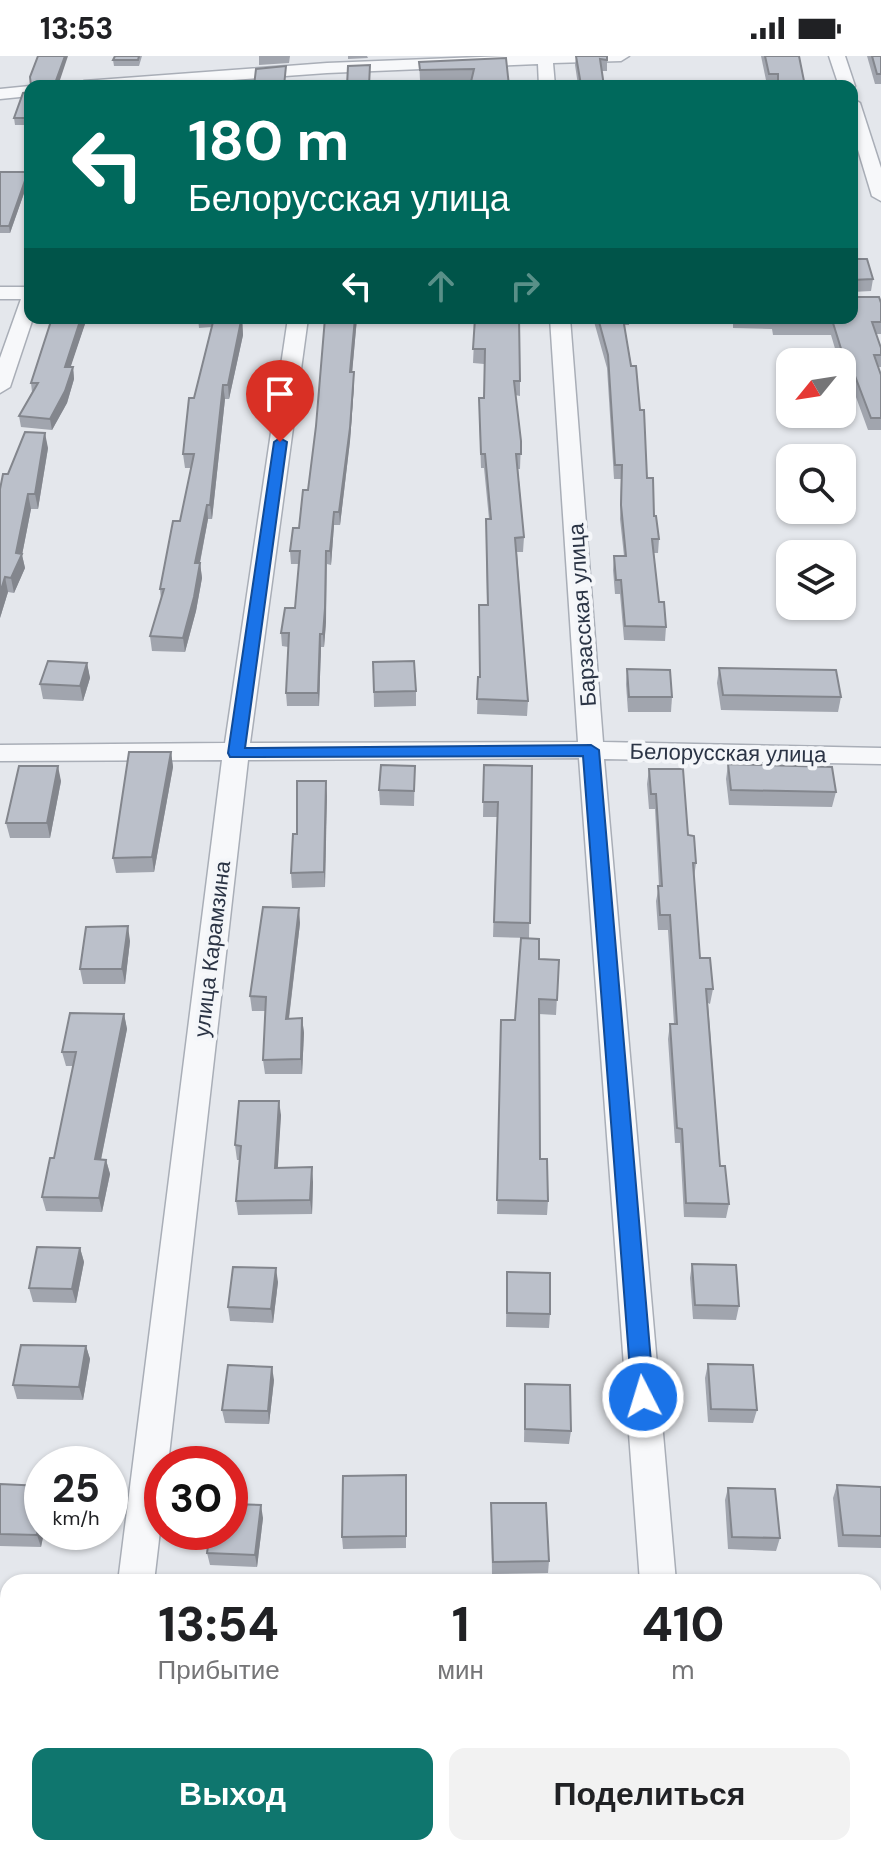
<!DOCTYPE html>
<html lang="ru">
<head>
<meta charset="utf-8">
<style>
	body { margin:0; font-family:"DM Sans",sans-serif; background:#f2f2f2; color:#202124; height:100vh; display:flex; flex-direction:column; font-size:30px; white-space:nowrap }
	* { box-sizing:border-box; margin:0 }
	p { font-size:26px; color:#757577 }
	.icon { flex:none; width:44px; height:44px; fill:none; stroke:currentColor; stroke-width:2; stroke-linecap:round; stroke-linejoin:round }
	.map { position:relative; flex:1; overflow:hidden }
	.drawer { position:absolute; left:0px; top:1518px; width:882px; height:282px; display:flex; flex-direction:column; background:#fff; border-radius:24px 24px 0 0; box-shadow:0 2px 6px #0004 }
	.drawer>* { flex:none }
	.top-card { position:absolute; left:24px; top:24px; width:834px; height:244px; border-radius:16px; box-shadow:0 2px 6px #0004; background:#00695c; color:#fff; overflow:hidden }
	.needle { width:52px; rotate:240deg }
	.buttons { position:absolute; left:776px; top:292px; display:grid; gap:16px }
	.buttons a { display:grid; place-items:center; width:80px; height:80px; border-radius:16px; background:#fff; box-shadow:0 2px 6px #0004; font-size:40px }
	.speed { position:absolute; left:24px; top:1390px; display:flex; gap:16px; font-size:40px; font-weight:700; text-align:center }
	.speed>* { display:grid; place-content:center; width:104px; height:104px; border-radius:50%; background:#fff; box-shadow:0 2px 6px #0004; line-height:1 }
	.speed small { font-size:20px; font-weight:400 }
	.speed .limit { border:12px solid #d22; background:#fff; color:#111 }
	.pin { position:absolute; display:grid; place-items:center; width:68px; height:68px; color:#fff; margin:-82px -34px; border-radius:50% 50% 50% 0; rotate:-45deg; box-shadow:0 0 8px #0007 }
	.pin .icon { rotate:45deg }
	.me { position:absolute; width:88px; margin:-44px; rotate:355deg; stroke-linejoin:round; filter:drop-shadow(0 0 6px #0008) }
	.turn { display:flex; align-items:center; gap:28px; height:168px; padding:0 32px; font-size:36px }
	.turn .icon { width:104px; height:104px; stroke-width:2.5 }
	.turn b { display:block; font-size:56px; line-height:68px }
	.lanes { display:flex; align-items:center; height:76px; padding:0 32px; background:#0003; justify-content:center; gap:40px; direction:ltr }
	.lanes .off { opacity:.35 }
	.eta { display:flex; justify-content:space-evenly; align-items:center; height:136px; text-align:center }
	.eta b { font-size:48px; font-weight:800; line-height:56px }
	.action { display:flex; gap:16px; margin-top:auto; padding:16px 32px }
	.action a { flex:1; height:92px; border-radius:16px; background:#0f766e; color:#fff; font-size:32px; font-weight:800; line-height:92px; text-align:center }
	.action a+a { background:#f2f2f2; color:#202124 }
	.status { display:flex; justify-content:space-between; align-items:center; height:56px; padding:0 40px; background:#fff; direction:ltr }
	.status svg { height:22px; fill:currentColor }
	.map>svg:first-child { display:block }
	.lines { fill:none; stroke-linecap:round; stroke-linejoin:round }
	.minor-casing { stroke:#a9aeb7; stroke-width:3 }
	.minor { fill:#f7f8fa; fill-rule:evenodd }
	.wall { fill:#a1a5ae }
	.shaded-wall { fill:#83868d }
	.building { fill:#bbc0ca; stroke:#83868d; stroke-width:2 }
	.route { fill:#1a73e8; stroke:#114b97; stroke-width:2 }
	.labels { text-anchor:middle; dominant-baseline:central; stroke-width:8; stroke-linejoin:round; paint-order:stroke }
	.street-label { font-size:22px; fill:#2b3445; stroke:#f4f6f9 }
</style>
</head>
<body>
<div class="status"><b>13:53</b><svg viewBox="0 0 49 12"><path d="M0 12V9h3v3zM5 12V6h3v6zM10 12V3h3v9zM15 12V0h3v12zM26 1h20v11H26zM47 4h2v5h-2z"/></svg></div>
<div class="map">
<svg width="881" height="1799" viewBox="0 0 881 1799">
	<rect width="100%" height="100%" fill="#e4e7ec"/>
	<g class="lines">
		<defs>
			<g id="minor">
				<path d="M 505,0 L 629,0 L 621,5 L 553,7 L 555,30 L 539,30 L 538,8 L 327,17 L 149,30 L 76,30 L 84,25 L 327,7 Z"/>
				<path d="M 829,0 L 845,0 L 855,30 L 853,33 L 852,30 L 839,30 Z"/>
				<path d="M 30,30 L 30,40 L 0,43 L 0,33 Z"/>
				<path d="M 852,42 L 860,47 L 881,112 L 881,145 L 872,140 L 852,74 Z"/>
				<path d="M 0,231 L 30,231 L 30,262 L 33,262 L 10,331 L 0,337 L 0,302 L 21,243 L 0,243 Z"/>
				<path d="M 288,262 L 308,262 L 250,687 L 578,686 L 550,262 L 570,262 L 603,686 L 881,692 L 881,708 L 604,703 L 676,1526 L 640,1526 L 579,702 L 248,704 L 168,1408 L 162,1408 L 162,1458 L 154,1526 L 118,1526 L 222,704 L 0,705 L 0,689 L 225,687 Z"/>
				<rect x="0" y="1589" width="8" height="38"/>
				<rect x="874" y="1593" width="7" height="38"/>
				<path d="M 82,1792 L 122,1792 L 121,1799 L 81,1799 Z"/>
				<rect x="656" y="1792" width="40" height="7"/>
			</g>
		</defs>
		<use href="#minor" class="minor-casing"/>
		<use href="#minor" class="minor"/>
	</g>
	<g class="wall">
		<path d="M 115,0 L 142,0 L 139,10 L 114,10 L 113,4 Z"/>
		<path d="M 259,0 L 290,0 L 289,7 L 259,9 Z"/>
		<path d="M 348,0 L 367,0 L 368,2 L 348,3 Z"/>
		<path d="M 576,0 L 607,0 L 607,15 L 602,15 L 604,30 L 578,29 L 575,9 Z"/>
		<path d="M 761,0 L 799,0 L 805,30 L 767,29 Z"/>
		<path d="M 867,0 L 881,0 L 881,28 L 875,28 Z"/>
		<path d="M 506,2 L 472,24 L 420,24 L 419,6 Z"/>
		<path d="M 30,36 L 30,69 L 15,69 L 14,62 Z"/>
		<path d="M 0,116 L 28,116 L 29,123 L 10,177 L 0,177 Z"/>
		<path d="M 852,186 L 856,203 L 873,223 L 871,235 L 852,236 Z"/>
		<path d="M 854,241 L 881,247 L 881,278 L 876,278 L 881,292 L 881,311 L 878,311 L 881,319 L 881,374 L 868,374 L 845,311 L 842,311 L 842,306 L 839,306 L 831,279 L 773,279 L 772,273 L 733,272 L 733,268 L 708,268 L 707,262 L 852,262 Z"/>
		<path d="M 52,262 L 87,262 L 70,311 L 73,311 L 74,323 L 67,347 L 52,374 L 21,371 L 19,360 L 32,336 L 31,327 Z"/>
		<path d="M 198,262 L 242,262 L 243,279 L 229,343 L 225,343 L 212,463 L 208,463 L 200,507 L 202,522 L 196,555 L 185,596 L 152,595 L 150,580 L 161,543 L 160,533 L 180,465 L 191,412 L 185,412 L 183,398 L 194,342 L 212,271 L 199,272 Z"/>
		<path d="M 325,262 L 357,262 L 352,316 L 354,316 L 354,329 L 350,385 L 340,469 L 334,469 L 331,509 L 327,508 L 326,566 L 324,591 L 321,591 L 319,650 L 287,650 L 286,637 L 288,591 L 282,590 L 281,577 L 295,552 L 299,508 L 291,508 L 290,495 L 299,472 L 308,434 L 316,370 Z"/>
		<path d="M 475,262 L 520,325 L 520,340 L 515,339 L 521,385 L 520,413 L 518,413 L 524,481 L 523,496 L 517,496 L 528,645 L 527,660 L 477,658 L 478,621 L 480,621 L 487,549 L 486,478 L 489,463 L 484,412 L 481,412 L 479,357 L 479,342 L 484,342 L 484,308 L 473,307 Z"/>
		<path d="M 593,262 L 629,262 L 629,269 L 624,269 L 640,354 L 647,422 L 659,483 L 658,497 L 654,497 L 659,546 L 666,571 L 665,585 L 624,584 L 620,538 L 615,538 L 613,514 L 614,500 L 624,500 L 620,463 L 621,423 L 614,423 L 607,312 Z"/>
		<path d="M 48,392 L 38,453 L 31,453 L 22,499 L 25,512 L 14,537 L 8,536 L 0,562 L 8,418 Z"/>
		<path d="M 373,606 L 416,635 L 416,650 L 374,651 Z"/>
		<path d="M 87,607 L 90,622 L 83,645 L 43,643 L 40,628 Z"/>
		<path d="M 719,612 L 841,641 L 838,656 L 721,654 L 717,627 Z"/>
		<path d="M 627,613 L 672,641 L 671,656 L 628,656 L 626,628 Z"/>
		<path d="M 171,696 L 173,711 L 154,816 L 116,817 L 113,802 Z"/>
		<path d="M 728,708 L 836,736 L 832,751 L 729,749 L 726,723 Z"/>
		<path d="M 484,709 L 532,710 L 529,882 L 493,881 L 497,761 L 483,761 Z"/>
		<path d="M 415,710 L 414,750 L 380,749 L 379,734 Z"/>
		<path d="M 649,713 L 688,779 L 696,807 L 694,822 L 700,902 L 713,933 L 710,948 L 708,947 L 720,1110 L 729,1148 L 726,1162 L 684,1161 L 680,1087 L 675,1087 L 668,983 L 670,968 L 674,968 L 668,874 L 658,874 L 656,845 L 659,830 L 655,753 L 649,753 L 647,728 Z"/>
		<path d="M 61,725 L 50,782 L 10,782 L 6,767 Z"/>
		<path d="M 326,725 L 325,831 L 292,832 L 291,817 L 297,778 Z"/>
		<path d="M 300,867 L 289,963 L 302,962 L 304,977 L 302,1018 L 265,1018 L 263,1004 L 266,955 L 252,955 L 250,940 Z"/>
		<path d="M 130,885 L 125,928 L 83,928 L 80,913 Z"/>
		<path d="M 539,903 L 559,904 L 556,959 L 539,958 L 540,1103 L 548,1145 L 547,1159 L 497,1158 L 501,964 L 515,964 Z"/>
		<path d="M 124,958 L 127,973 L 101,1104 L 106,1104 L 110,1118 L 102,1156 L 46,1155 L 42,1141 L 54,1102 L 73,1010 L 66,1010 L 62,996 Z"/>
		<path d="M 281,1059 L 277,1112 L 313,1126 L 312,1158 L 238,1159 L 236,1145 L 240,1104 L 237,1104 L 235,1089 Z"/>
		<path d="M 80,1192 L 84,1206 L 76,1247 L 33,1246 L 29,1232 Z"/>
		<path d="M 692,1208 L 739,1250 L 736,1264 L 693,1263 L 690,1222 Z"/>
		<path d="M 507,1216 L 550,1258 L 549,1272 L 506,1271 Z"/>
		<path d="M 278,1226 L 273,1267 L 230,1265 L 228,1251 Z"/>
		<path d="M 86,1290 L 90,1303 L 83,1344 L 17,1343 L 13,1329 Z"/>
		<path d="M 708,1308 L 757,1354 L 753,1367 L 708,1366 L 705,1322 Z"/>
		<path d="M 274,1324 L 269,1368 L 225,1367 L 222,1354 Z"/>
		<path d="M 525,1328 L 571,1375 L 569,1388 L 524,1386 Z"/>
		<path d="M 406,1419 L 406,1492 L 343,1493 L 342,1481 Z"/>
		<path d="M 0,1428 L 42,1476 L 44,1476 L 41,1491 L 0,1490 Z"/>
		<path d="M 837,1429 L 881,1431 L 881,1492 L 838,1491 L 833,1442 Z"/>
		<path d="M 728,1432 L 780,1482 L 776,1495 L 728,1493 L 725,1444 Z"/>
		<path d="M 491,1447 L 549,1505 L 548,1517 L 492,1518 Z"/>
		<path d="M 263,1462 L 257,1511 L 210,1509 L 207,1497 Z"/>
		<path d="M 0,1646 L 8,1646 L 8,1711 L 0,1710 Z"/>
		<rect x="874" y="1654" width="7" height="65"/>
		<path d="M 750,1792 L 814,1792 L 815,1799 L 750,1799 Z"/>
	</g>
	<g class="shaded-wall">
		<path d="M 65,0 L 68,0 L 58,30 L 54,30 Z"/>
		<path d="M 28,116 L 29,123 L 10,177 L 9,170 Z"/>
		<path d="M 81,262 L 87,262 L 67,322 L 65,311 Z"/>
		<path d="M 239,262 L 242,262 L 243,279 L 229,343 L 228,329 Z"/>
		<path d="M 355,262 L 357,262 L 351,329 L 350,316 Z"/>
		<path d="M 73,311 L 74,323 L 67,347 L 52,374 L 50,363 Z"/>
		<path d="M 354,316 L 354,329 L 350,385 L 340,469 L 339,456 Z"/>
		<path d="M 223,329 L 225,343 L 212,463 L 210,449 Z"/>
		<path d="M 45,377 L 48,392 L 38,453 L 35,438 Z"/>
		<path d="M 28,438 L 31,453 L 22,499 L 25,512 L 14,537 L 11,522 Z"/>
		<path d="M 207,449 L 208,463 L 197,521 L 195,507 Z"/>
		<path d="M 334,456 L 334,469 L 331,509 L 330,495 Z"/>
		<path d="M 326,495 L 326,566 L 324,591 L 323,578 Z"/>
		<path d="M 200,507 L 202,522 L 196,555 L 185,596 L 183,582 Z"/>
		<path d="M 5,521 L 8,536 L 0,562 L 0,537 Z"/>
		<path d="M 320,578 L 321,591 L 319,650 L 318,637 Z"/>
		<path d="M 87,607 L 90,622 L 83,645 L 80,630 Z"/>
		<path d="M 171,696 L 173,711 L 154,816 L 152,801 Z"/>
		<path d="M 58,710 L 61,725 L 50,782 L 47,767 Z"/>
		<path d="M 326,725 L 327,740 L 325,831 L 324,816 Z"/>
		<path d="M 299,852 L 300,867 L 287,977 L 286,963 Z"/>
		<path d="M 128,870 L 130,885 L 125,928 L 122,913 Z"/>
		<path d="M 124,958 L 127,973 L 98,1118 L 95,1103 Z"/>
		<path d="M 302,962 L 304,977 L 302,1018 L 301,1003 Z"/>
		<path d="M 279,1045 L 281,1059 L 277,1126 L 275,1112 Z"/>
		<path d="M 106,1104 L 110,1118 L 102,1156 L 99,1142 Z"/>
		<path d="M 312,1111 L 313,1126 L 312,1158 L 310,1144 Z"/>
		<path d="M 80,1192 L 84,1206 L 76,1247 L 72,1233 Z"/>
		<path d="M 276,1212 L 278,1226 L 273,1267 L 271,1253 Z"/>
		<path d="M 86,1290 L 90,1303 L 83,1344 L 79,1331 Z"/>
		<path d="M 272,1311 L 274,1324 L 269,1368 L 268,1355 Z"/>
		<path d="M 261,1449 L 263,1462 L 257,1511 L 255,1499 Z"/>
		<path d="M 42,1451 L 42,1476 L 44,1476 L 41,1491 L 37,1479 Z"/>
	</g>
	<g class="building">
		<path d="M 38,0 L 65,0 L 54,30 L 31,30 L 30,21 Z"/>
		<path d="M 115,0 L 139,0 L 138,4 L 113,4 Z"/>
		<path d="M 576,0 L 607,0 L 607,4 L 600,3 L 604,30 L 575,30 L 581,29 Z"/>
		<path d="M 765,0 L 799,0 L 805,30 L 778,30 L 778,18 L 769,18 Z"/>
		<path d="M 872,0 L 881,0 L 881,18 L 877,18 Z"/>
		<path d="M 506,2 L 509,30 L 470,30 L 474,13 L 420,14 L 419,6 Z"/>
		<path d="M 370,9 L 369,30 L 347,30 L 348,10 Z"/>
		<path d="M 286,10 L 284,30 L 254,30 L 256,13 Z"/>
		<path d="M 117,27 L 144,27 L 143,30 L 117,30 Z"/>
		<path d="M 30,36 L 30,62 L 14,62 L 23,37 Z"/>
		<path d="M 0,116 L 28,116 L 9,170 L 0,170 Z"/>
		<path d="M 852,186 L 856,203 L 867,203 L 873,223 L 852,224 Z"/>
		<path d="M 852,239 L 854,241 L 879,241 L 881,247 L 881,266 L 872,266 L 881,292 L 881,299 L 874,299 L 881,319 L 881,362 L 871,362 L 847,299 L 843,299 L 833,267 L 775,267 L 774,262 L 852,262 Z"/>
		<path d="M 52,262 L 81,262 L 65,311 L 73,311 L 65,335 L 50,363 L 19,360 L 38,327 L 31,327 Z"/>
		<path d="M 214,262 L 239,262 L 239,265 L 241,265 L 228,329 L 223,329 L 210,449 L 207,449 L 195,507 L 200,507 L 194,541 L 183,582 L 150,580 L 164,533 L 160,533 L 173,465 L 180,465 L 194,398 L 183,398 L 189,342 L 194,342 Z"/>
		<path d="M 325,262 L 355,262 L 350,316 L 354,316 L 350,372 L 339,456 L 334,456 L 330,495 L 326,495 L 325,552 L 323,578 L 320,578 L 318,637 L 286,637 L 289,577 L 281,577 L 285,552 L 295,552 L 300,495 L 290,495 L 293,472 L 299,472 L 303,434 L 308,434 L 316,370 Z"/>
		<path d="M 475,262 L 519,262 L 520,325 L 514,325 L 521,385 L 521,398 L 516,398 L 524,481 L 515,482 L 528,645 L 477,643 L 478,621 L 480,621 L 479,549 L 488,549 L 486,463 L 491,463 L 485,398 L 481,398 L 479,342 L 484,342 L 485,293 L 473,293 Z"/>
		<path d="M 598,262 L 623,262 L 631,310 L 636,310 L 640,354 L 644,354 L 647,422 L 653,422 L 654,460 L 656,460 L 659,483 L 652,483 L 659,546 L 664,546 L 666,571 L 625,570 L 621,524 L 616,524 L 614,500 L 626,500 L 621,449 L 622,409 L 615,409 L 608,299 Z"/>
		<path d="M 25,376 L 45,377 L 35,438 L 28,438 L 16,497 L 22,498 L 11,522 L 5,521 L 0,537 L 0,433 L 3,418 L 8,418 Z"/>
		<path d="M 48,605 L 87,607 L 80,630 L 40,628 Z"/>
		<path d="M 414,605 L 416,635 L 374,636 L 373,606 Z"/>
		<path d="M 719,612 L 836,614 L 841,641 L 723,639 Z"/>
		<path d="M 627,613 L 670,614 L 672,641 L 629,641 Z"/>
		<path d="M 129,696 L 171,696 L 152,801 L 113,802 Z"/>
		<path d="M 728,708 L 832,711 L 836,736 L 731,734 Z"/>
		<path d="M 381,709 L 415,710 L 414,735 L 379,734 Z"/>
		<path d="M 484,709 L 532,710 L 530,867 L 494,866 L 498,746 L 483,746 Z"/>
		<path d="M 19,710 L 58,710 L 47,767 L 6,767 Z"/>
		<path d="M 649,713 L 683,713 L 688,779 L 694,780 L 696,807 L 693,807 L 700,902 L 710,902 L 713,933 L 706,933 L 720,1110 L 725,1110 L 729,1148 L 686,1147 L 682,1073 L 677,1072 L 670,968 L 677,968 L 670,859 L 660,859 L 658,830 L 662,830 L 656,738 L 651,738 Z"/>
		<path d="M 297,725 L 326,725 L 324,816 L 291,817 L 293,778 L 297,778 Z"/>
		<path d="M 263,851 L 299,852 L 286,963 L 302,962 L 301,1003 L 263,1004 L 266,941 L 250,940 Z"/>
		<path d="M 128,870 L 122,913 L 80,913 L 86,871 Z"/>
		<path d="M 521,882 L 539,883 L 539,903 L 559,904 L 557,944 L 539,943 L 540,1103 L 547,1103 L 548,1145 L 497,1144 L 501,964 L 515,964 Z"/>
		<path d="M 70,957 L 124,958 L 95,1103 L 106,1104 L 99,1142 L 42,1141 L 50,1102 L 54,1102 L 76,996 L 62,996 Z"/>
		<path d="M 239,1045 L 279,1045 L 275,1112 L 312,1111 L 310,1144 L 236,1145 L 241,1090 L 235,1089 Z"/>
		<path d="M 37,1191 L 80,1192 L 72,1233 L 29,1232 Z"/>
		<path d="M 692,1208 L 736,1209 L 739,1250 L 695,1249 Z"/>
		<path d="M 233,1211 L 276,1212 L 271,1253 L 228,1251 Z"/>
		<path d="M 507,1216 L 550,1217 L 550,1258 L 507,1257 Z"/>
		<path d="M 21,1289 L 86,1290 L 79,1331 L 13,1329 Z"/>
		<path d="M 708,1308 L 753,1309 L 757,1354 L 711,1353 Z"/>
		<path d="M 228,1309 L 272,1311 L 268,1355 L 222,1354 Z"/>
		<path d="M 525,1328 L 570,1329 L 571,1375 L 525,1373 Z"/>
		<path d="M 406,1419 L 406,1480 L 342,1481 L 343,1420 Z"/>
		<path d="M 0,1428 L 42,1430 L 42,1451 L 37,1479 L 0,1478 Z"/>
		<path d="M 837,1429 L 881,1431 L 881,1480 L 843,1479 Z"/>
		<path d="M 728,1432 L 775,1433 L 780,1482 L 732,1481 Z"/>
		<path d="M 491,1447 L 546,1447 L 549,1505 L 493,1506 Z"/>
		<path d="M 230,1448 L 261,1449 L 255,1499 L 207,1497 L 210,1476 L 230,1476 Z"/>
		<rect x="0" y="1646" width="8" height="54"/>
		<rect x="874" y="1654" width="7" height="54"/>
		<rect x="520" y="1792" width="60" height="7"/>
		<path d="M 754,1792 L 814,1792 L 815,1799 L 755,1799 Z"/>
		<path d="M 0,1796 L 10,1796 L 9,1799 L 0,1799 Z"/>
	</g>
	<path class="route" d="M 280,382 L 287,386 L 245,692 L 591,689 L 599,694 L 654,1341 L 651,1348 L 643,1351 L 636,1348 L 632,1341 L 583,700 L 230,701 L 228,697 L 274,386 Z"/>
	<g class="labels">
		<g class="street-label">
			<text transform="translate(582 559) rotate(-94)">Барзасская улица</text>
			<text transform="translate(728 697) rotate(1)">Белорусская улица</text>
			<text transform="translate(212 893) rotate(-83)">улица Карамзина</text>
		</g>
	</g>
</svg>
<div class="buttons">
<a><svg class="needle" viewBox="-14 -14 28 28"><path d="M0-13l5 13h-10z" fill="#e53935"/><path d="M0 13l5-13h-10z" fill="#757577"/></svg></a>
<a><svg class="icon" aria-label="search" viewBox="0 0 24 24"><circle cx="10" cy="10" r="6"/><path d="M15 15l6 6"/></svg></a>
<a><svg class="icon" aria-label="layers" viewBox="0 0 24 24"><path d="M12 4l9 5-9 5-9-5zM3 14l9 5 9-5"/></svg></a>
</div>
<div class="speed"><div>25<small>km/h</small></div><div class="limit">30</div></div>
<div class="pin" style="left:280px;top:386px;background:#d93025"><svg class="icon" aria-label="arrive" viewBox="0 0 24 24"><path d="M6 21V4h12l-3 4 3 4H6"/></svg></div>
<svg class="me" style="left:643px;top:1341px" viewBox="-20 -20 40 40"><circle r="17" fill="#1a73e8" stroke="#fff" stroke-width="3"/><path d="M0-11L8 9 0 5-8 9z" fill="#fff"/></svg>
<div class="top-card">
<div class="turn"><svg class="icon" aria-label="left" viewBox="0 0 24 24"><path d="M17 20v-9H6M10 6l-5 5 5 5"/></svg><div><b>180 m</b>Белорусская улица</div></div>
<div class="lanes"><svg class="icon" aria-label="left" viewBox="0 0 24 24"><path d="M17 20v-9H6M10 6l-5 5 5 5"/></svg><svg class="icon off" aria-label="ahead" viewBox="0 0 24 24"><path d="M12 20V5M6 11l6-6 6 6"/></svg><svg class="icon off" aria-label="right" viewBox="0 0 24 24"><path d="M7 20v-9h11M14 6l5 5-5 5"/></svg></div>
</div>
<section class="drawer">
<div class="eta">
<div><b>13:54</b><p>Прибытие</p></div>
<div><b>1</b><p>мин</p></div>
<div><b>410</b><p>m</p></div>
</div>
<div class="action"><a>Выход</a><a>Поделиться</a></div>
</section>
</div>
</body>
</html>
